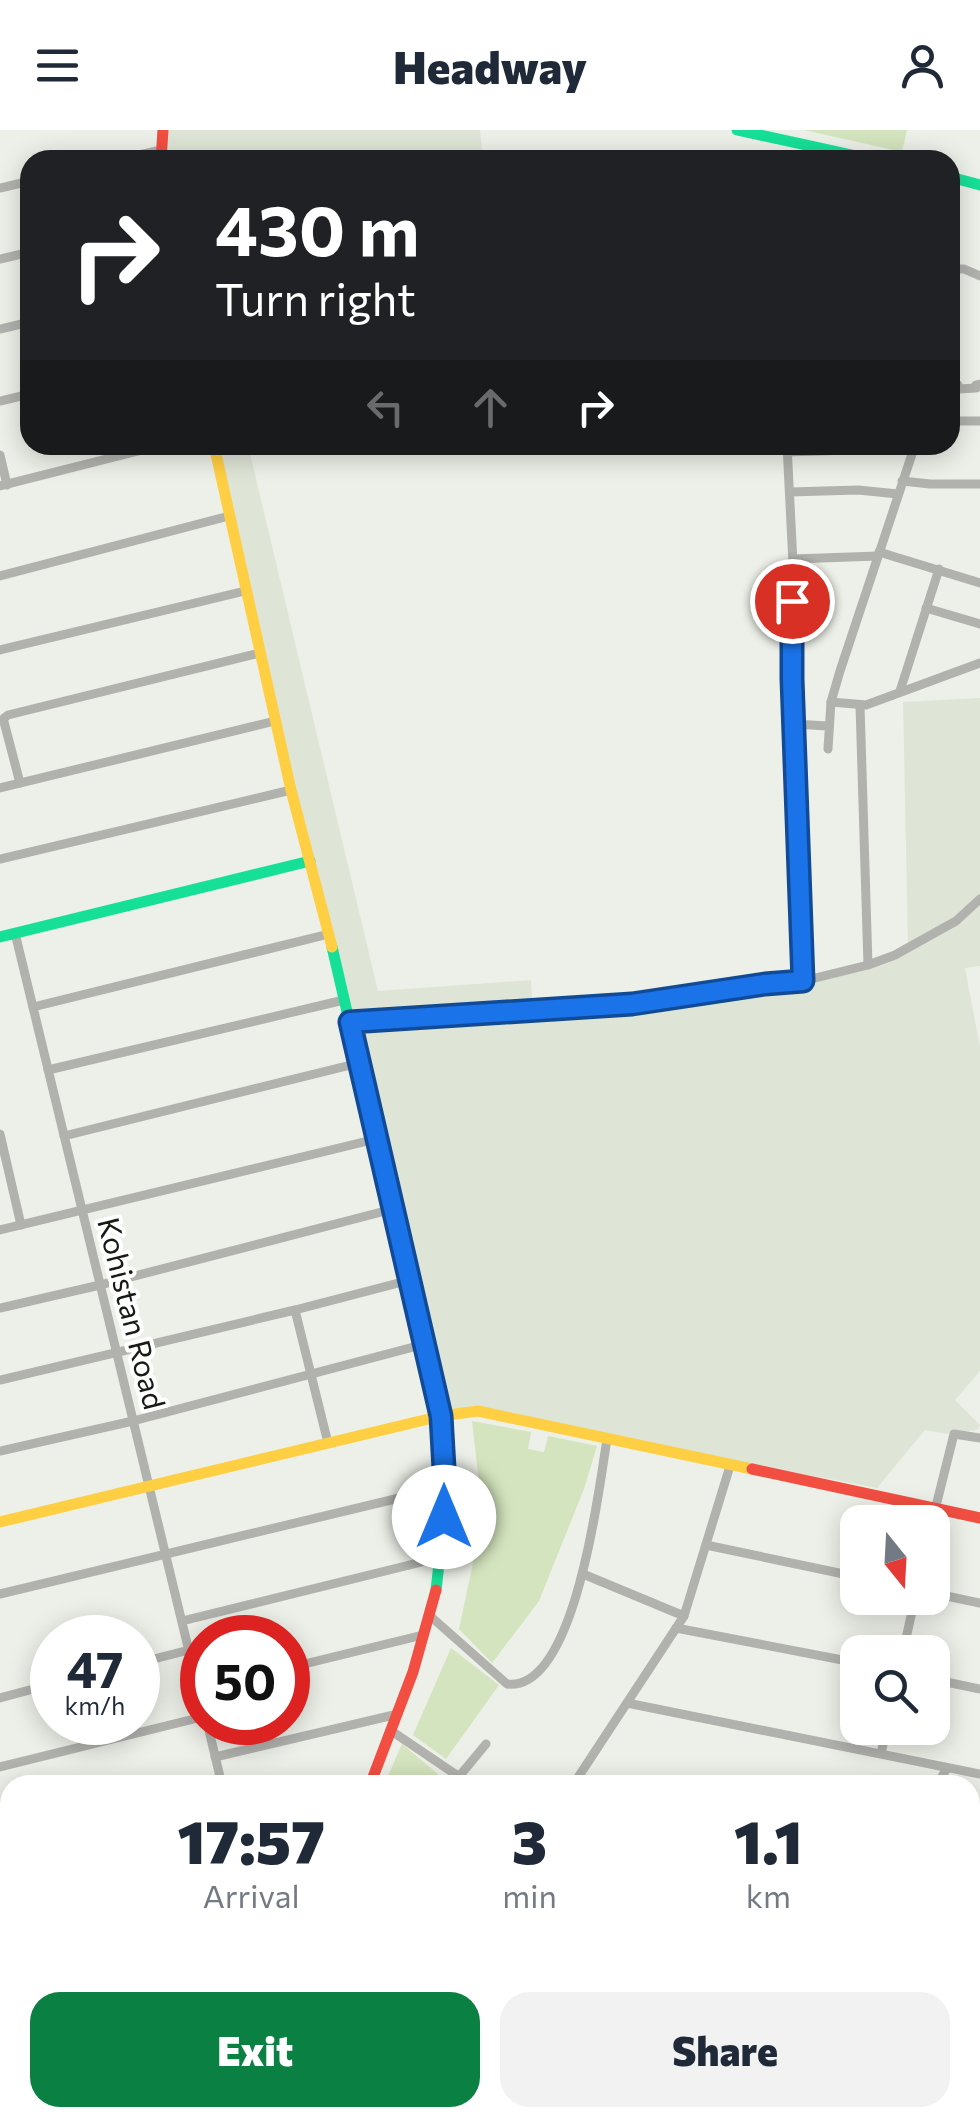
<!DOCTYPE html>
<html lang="en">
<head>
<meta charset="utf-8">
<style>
	body { margin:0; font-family:Commissioner,sans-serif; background:#f2f2f3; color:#1f2937; height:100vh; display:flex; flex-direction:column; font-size:38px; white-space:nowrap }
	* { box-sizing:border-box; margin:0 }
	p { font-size:32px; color:#747a83 }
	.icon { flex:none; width:55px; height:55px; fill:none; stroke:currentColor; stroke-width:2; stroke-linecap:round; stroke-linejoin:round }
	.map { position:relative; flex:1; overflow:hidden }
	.drawer { position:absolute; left:0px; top:1645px; width:980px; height:352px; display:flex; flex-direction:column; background:#fff; border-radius:30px 30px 0 0; box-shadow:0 5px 25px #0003 }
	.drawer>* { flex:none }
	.hud { position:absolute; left:20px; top:20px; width:940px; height:305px; border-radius:30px; box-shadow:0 5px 25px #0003; background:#202124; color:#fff; overflow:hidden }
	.needle { width:65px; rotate:162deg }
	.fabs { position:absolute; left:840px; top:1375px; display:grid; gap:20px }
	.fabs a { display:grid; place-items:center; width:110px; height:110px; border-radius:20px; background:#fff; box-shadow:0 5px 25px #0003; font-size:50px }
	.speed { position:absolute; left:30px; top:1485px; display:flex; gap:20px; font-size:50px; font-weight:700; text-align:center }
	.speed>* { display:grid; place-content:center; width:130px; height:130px; border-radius:50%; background:#fff; box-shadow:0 5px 25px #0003; line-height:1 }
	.speed small { font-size:25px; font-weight:400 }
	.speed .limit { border:15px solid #d22; background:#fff; color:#111 }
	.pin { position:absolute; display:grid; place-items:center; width:85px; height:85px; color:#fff; margin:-42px; border:5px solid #fff; border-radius:50%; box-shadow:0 2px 10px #0007 }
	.me { position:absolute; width:110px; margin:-55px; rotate:0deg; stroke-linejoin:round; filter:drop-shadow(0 0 8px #0008) }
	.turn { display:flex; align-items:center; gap:35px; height:210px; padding:0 30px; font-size:45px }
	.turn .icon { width:130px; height:130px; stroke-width:2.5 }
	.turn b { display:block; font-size:70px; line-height:85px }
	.lanes { display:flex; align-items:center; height:95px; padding:0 30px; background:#0003; justify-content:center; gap:50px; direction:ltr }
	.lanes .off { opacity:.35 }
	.eta { display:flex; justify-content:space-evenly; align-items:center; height:170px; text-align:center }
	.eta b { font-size:60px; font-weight:800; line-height:70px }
	.action { display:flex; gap:20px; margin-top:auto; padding:20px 30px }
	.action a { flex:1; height:115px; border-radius:30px; background:#0b8043; color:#fff; font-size:40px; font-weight:800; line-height:115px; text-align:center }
	.action a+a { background:#f2f2f3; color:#1f2937 }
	header { display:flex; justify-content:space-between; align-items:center; height:130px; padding:0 30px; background:#fff; font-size:45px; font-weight:800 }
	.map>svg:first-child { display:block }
	.built { fill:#dee5d6 }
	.green { fill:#d4e4be }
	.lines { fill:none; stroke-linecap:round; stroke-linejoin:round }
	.street { stroke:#b1b2ae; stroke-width:9 }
	.fast { stroke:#16e098; stroke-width:11 }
	.slow { stroke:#ffcf43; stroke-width:11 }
	.jam { stroke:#f24e42; stroke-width:11 }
	.route-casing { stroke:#114b97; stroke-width:25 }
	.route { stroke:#1a73e8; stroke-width:18 }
	.labels { text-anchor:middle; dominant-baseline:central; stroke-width:8; stroke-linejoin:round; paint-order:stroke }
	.street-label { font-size:30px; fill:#181a15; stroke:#fff }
</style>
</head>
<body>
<header><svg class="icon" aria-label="menu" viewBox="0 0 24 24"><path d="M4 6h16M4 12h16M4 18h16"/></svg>Headway<svg class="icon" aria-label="person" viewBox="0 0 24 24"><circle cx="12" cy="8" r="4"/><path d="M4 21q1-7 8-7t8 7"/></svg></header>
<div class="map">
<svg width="980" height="1997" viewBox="0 0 980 1997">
	<rect width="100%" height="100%" fill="#edf0e8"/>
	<g class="built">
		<path d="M 163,0 L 480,0 L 483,30 L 161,30 Z"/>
		<path d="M 214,315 L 248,315 L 378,861 L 531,850 L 533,879 L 632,874 L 765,854 L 868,835 L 908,816 L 903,572 L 980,568 L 980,836 L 965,838 L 980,917 L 980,1241 L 955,1270 L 980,1295 L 977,1300 L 947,1304 L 925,1300 L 877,1358 L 723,1329 L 477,1276 L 441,1286 Z"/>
	</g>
	<g class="green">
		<path d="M 804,0 L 907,0 L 902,22 Z"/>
		<path d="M 472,1291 L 531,1302 L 528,1319 L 544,1322 L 548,1306 L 597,1316 L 584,1359 L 539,1471 L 492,1533 L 459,1499 L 474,1428 L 479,1352 Z"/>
		<path d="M 451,1518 L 499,1555 L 446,1629 L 413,1605 Z"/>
		<path d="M 402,1614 L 438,1644 L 433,1655 L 384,1655 Z"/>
	</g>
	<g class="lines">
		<g class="street">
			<path d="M 781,26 L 781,30"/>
			<path d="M 117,30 L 161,20"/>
			<path d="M 0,58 L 30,51"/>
			<path d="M 0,129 L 30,122"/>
			<path d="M 950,139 L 964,139 L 980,146"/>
			<path d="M 0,199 L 30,192"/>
			<path d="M 950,255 L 958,255 L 959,259 L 976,258 L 976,255 L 980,254"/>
			<path d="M 0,271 L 30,264"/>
			<path d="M 950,291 L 980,291"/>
			<path d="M 787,315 L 793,433 L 791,549 L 803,851"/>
			<path d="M 787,322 L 913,318"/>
			<path d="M 0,325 L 7,355"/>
			<path d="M 902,351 L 930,354 L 980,354"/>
			<path d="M 0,356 L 162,315"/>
			<path d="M 790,362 L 858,360 L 898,364"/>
			<path d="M 879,422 L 980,453"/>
			<path d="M 793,429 L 878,426"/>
			<path d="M 0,446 L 229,386"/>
			<path d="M 926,478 L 980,494"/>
			<path d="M 0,520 L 245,461"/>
			<path d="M 900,561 L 939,439"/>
			<path d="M 831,572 L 866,575 L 980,533"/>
			<path d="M 860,576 L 868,835"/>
			<path d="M 793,594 L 828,596"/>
			<path d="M 828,619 L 831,572 L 840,541 L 915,315"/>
			<path d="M 20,653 L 4,592 L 4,588 L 8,585 L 260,523"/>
			<path d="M 0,658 L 275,591"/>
			<path d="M 0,729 L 291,660"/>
			<path d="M 15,803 L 202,1575"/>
			<path d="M 33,877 L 329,804"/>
			<path d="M 349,893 L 632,874 L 765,854 L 803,851 L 868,835 L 895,825 L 956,791 L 980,769"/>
			<path d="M 48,940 L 344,870"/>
			<path d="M 0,1004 L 21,1095"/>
			<path d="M 64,1006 L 359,933"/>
			<path d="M 0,1100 L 376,1009"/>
			<path d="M 0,1178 L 100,1155 L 393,1079"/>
			<path d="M 295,1180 L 328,1313"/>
			<path d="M 0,1250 L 295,1180 L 410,1150"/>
			<path d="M 0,1321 L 133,1291 L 425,1214"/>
			<path d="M 932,1392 L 954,1304 L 980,1308"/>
			<path d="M 706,1415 L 858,1447"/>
			<path d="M 583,1444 L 684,1486"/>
			<path d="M 932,1463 L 980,1473"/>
			<path d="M 0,1464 L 445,1357"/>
			<path d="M 429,1485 L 507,1554 C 576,1562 599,1357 607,1309"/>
			<path d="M 182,1491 L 442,1427"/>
			<path d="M 676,1498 L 858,1533"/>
			<path d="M 903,1522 L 915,1468"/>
			<path d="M 138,1533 L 189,1520"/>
			<path d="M 288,1538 L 423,1505"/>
			<path d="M 932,1549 L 980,1559"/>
			<path d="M 0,1568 L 52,1554"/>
			<path d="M 627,1573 L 980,1644"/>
			<path d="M 207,1592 L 222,1655"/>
			<path d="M 390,1600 L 458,1646"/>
			<path d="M 881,1623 L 887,1598"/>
			<path d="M 215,1627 L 398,1584"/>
			<path d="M 0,1637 L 202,1587"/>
			<path d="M 578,1648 L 612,1655"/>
			<path d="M 452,1655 L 486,1614"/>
			<path d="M 573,1655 L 684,1486 L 730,1336"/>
			<path d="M 933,1655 L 940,1650 L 947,1638"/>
			<path d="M 970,1715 L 980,1704"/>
			<path d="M 970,1730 L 980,1736"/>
			<path d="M 970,1788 L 980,1795"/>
			<path d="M 970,1845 L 980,1852"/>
			<path d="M 0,1852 L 10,1850"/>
			<path d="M 970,1909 L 980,1916"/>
			<path d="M 0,1924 L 10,1922"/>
			<path d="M 970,1962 L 980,1968"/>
			<path d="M 220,1988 L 229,1997"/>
			<path d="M 334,1988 L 335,1989"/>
			<path d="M 369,1988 L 373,1997"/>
			<path d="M 395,1988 L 396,1997"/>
			<path d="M 636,1988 L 649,1997"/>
			<path d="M 702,1988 L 714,1997"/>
			<path d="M 761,1988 L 770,1997"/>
			<path d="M 823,1988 L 831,1997"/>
			<path d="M 915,1988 L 933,1997"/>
			<path d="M 169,1997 L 182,1988"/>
			<path d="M 438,1997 L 439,1988"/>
			<path d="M 493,1997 L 495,1988"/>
			<path d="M 547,1997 L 548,1988"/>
			<path d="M 603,1997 L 605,1988"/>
		</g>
		<g class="fast">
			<path d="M 737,0 L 875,30"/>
			<path d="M 950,47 L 980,55"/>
			<path d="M 0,807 L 310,731"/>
			<path d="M 332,817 L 441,1286 L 444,1391 L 436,1460"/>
			<path d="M 51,1997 L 66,1988"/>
		</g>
		<g class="slow">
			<path d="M 214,315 L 291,660 L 332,817"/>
			<path d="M 0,1392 L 441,1286 L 478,1281 L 752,1339"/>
		</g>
		<g class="jam">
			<path d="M 161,30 L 163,0"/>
			<path d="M 752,1339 L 980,1388"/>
			<path d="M 370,1655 L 413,1542 L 436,1460"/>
		</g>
	</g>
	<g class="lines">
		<defs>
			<path id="route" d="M 444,1387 L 445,1356 L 441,1286 L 350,892 L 632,874 L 765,854 L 803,851 L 792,549 L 792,471"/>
		</defs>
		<use href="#route" class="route-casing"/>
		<use href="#route" class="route"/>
	</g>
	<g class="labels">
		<g class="street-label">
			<text transform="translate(133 1183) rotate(76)">Kohistan Road</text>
		</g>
	</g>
</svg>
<div class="fabs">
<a><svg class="needle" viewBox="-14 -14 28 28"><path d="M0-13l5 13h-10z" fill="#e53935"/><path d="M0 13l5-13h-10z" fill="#747a83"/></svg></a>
<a><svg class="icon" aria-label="search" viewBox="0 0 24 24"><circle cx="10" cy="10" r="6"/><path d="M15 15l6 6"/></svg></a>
</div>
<div class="speed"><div>47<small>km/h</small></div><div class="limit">50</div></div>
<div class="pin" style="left:792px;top:471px;background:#d93025"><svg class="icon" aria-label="arrive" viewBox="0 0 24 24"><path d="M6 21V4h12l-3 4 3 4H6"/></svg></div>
<svg class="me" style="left:444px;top:1387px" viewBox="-20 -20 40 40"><circle r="19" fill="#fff"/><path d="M0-13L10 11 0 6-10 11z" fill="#1a73e8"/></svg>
<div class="hud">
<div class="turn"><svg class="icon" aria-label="right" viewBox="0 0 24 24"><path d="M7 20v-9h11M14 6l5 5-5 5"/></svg><div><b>430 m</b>Turn right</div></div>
<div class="lanes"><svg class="icon off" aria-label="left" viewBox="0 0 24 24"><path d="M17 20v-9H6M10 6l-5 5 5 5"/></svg><svg class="icon off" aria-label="ahead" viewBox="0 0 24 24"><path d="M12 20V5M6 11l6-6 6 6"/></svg><svg class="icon" aria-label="right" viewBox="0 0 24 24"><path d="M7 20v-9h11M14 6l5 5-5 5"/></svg></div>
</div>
<section class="drawer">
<div class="eta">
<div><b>17:57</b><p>Arrival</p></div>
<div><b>3</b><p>min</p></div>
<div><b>1.1</b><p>km</p></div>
</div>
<div class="action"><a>Exit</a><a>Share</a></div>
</section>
</div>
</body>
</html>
